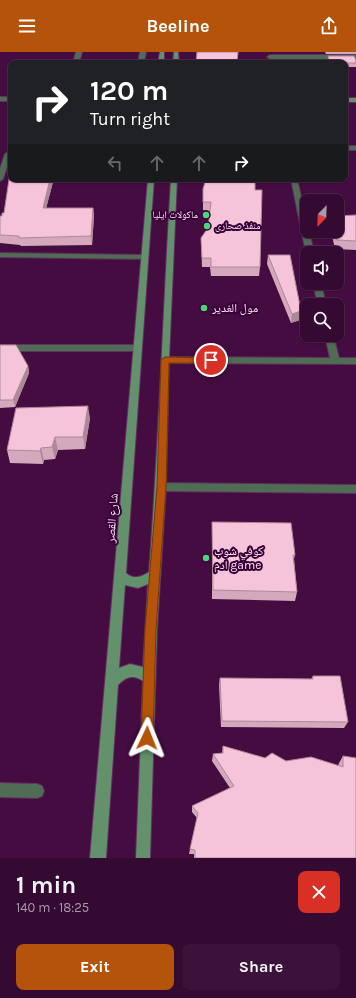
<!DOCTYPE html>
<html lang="en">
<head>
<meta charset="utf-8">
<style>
	body { margin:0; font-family:Karla,"Noto Naskh Arabic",sans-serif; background:#3c123a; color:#f1f3f6; height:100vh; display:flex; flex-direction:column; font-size:15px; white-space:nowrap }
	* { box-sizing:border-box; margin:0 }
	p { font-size:13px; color:#a99aac }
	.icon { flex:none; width:22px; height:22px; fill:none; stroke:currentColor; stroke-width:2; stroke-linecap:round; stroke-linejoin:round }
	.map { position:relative; height:806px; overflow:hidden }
	.side { display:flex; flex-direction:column; background:#340932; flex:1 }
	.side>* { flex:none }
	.banner { position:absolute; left:8px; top:8px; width:340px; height:122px; border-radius:8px; box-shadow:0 1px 3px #0004,0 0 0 1px #4e2a4d; background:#202124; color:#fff; overflow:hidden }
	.needle { width:26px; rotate:203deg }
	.controls { position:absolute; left:300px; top:142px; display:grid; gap:8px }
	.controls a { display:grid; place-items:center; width:44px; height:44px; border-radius:8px; background:#340932; box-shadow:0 1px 3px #0004,0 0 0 1px #4e2a4d; font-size:20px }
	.pin { position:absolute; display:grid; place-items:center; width:34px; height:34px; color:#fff; margin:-17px; border:2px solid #fff; border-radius:50%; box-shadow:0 1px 4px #0007 }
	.me { position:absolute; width:44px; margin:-22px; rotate:2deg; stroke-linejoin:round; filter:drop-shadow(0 0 3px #0008) }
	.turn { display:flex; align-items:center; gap:14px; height:84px; padding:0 16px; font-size:18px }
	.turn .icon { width:52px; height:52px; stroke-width:2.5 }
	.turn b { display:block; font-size:28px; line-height:34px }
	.lanes { display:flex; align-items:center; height:38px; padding:0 16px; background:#0003; justify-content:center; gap:20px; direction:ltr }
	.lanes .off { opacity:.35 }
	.round { display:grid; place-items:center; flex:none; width:42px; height:42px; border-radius:8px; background:#3c123a }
	.headline { display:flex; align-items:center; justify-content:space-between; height:68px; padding:0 16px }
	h1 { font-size:24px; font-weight:700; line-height:30px }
	.cta { display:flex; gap:8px; margin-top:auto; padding:8px 16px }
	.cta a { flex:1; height:46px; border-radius:8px; background:#b45309; color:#fff; font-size:16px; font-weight:700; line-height:46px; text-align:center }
	.cta a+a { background:#3c123a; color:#f1f3f6 }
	header { display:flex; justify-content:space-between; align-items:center; height:52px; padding:0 16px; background:#b45309; color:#fff; font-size:18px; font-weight:700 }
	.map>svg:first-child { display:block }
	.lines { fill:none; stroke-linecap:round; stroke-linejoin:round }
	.street-casing { stroke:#622f5f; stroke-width:2 }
	.secondary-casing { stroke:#622f5f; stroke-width:2 }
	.street { fill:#4f6c55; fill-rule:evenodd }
	.secondary { fill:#63916c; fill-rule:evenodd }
	.wall { fill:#d3a9bb }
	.shaded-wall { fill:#ac8998 }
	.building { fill:#f5c4d9; stroke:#ac8998 }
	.route { fill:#b45309; stroke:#753606 }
	.poi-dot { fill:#4bd677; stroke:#3a0138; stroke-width:1.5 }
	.labels { text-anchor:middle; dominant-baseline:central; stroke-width:4; stroke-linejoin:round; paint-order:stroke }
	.far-poi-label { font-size:10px; fill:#fbe6f8; stroke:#3a0138; text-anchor:end }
	.poi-label { font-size:12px; fill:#fbe6f8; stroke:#3a0138; text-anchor:start }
	.street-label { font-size:12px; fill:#fbe6f8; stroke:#3a0138 }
</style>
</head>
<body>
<header><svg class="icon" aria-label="menu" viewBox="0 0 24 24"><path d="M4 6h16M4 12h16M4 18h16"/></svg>Beeline<svg class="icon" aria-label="share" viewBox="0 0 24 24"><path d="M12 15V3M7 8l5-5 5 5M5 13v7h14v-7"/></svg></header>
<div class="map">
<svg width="356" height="806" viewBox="0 0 356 806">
	<rect width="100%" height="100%" fill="#450c42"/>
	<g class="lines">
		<defs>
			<g id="street">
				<path d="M 76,0 L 82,0 L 79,11 L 73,11 Z"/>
				<path d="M 140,0 L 146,0 L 144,11 L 138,11 Z"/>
				<path d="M 356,3 L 356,7 L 270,7 L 267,5 L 270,3 Z"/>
				<rect x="0" y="45" width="11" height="4"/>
				<rect x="345" y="94" width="11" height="4"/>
				<path d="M 8,100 L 11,102 L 3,127 L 0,129 L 0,117 L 5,102 Z"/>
				<path d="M 291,127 L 297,127 L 307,171 L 307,179 L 309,179 L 314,201 L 306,201 Z"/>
				<path d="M 0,201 L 144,203 L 148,205 L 144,207 L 0,205 Z"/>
				<path d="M 313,231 L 321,231 L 326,253 L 318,253 Z"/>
				<path d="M 325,283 L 333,283 L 339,306 L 356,306 L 356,312 L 165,311 L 161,308 L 165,305 L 330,306 Z"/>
				<path d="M 0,293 L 138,293 L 142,296 L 138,299 L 0,299 Z"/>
				<path d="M 161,431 L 356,433 L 356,441 L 161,439 L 157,438 L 156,435 L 157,432 Z"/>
				<path d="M 0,731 L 37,732 L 42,734 L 44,739 L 42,744 L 37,746 L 0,745 Z"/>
			</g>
			<g id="secondary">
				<path d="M 160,0 L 164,0 L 164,11 L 158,11 Z"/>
				<path d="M 174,0 L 178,0 L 179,11 L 173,11 Z"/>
				<rect x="345" y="46" width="11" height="4"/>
				<path d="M 148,127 L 154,127 L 126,521 C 134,528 141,525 149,520 C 159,389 163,258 171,127 L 177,127 L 169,308 L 166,435 L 157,577 L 150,806 L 136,806 L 143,629 C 133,622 126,625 118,633 L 106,806 L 90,806 ZM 148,532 L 143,615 L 130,612 L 119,616 L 125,533 L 138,536 Z"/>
			</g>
		</defs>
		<use href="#street" class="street-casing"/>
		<use href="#secondary" class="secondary-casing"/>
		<use href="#street" class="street"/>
		<use href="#secondary" class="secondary"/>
	</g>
	<g class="wall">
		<path d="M 325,0 L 356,0 L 356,2 L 326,2 Z"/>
		<path d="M 328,4 L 356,11 L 356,15 L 345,15 L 345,11 L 328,11 Z"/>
		<path d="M 11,127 L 53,127 L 53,130 L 46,156 L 93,156 L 94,164 L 92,193 L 21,194 L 20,193 L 0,191 L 0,164 L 2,164 L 4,161 Z"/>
		<path d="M 203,137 L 255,138 L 260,215 L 259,224 L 211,224 L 210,215 L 202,215 L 201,186 L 208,176 L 210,159 L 203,158 Z"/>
		<path d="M 356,163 L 356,198 L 335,197 L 331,179 L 337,179 Z"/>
		<path d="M 268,203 L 301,259 L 300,268 L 291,271 L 267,212 Z"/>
		<path d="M 0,293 L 28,314 L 29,321 L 15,355 L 0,356 Z"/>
		<path d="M 90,366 L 85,397 L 58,398 L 55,407 L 44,408 L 43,412 L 10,411 L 7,398 Z"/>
		<path d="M 212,470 L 295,503 L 294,507 L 297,540 L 295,549 L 212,547 Z"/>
		<path d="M 313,624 L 348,670 L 344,676 L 221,675 L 219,633 L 220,626 L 311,627 Z"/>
		<path d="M 223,694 L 265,706 L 286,709 L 338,714 L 339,711 L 343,704 L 356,806 L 194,806 L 194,802 L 189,802 L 190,797 L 197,766 L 192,760 L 192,754 L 230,736 L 212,709 L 213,702 L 222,701 Z"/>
	</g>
	<g class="shaded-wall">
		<path d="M 50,127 L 53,127 L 53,130 L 44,165 L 43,156 Z"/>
		<path d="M 93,156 L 94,164 L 92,193 L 91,184 Z"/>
		<path d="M 301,259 L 300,268 L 291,271 L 292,262 Z"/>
		<path d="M 28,314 L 29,321 L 15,355 L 13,348 Z"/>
		<path d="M 88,354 L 90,366 L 85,397 L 83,385 Z"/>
		<path d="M 55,385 L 58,398 L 55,407 L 52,395 Z"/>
		<path d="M 41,396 L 44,408 L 43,412 L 40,399 Z"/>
	</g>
	<g class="building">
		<path d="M 197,0 L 238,0 L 237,11 L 196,11 Z"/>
		<path d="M 328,4 L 354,4 L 356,9 L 356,11 L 330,11 Z"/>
		<path d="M 11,114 L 11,127 L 50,127 L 43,156 L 93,156 L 91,184 L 19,186 L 19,184 L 0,183 L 0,164 L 2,164 L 2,161 L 4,161 Z"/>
		<path d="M 206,127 L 255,127 L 255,138 L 262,138 L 260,215 L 211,215 L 211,206 L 202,206 L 201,186 L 208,176 L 211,150 L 203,150 L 203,137 Z"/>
		<path d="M 356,163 L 356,189 L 337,188 L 335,179 L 337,179 L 337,164 Z"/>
		<path d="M 268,203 L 290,203 L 301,259 L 292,262 Z"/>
		<path d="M 0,293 L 16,293 L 28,314 L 13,348 L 0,348 Z"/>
		<path d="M 88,354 L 83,385 L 55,385 L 52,395 L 41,396 L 40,399 L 7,398 L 16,356 Z"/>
		<path d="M 212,470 L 291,471 L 295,503 L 293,503 L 297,540 L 213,538 Z"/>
		<path d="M 313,624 L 340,624 L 348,670 L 222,669 L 220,626 L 313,627 Z"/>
		<path d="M 223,694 L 265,706 L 272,701 L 286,709 L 311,705 L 343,715 L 343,704 L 356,706 L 356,806 L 195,806 L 195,798 L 190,797 L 198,761 L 192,754 L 234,734 L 213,702 L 223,701 Z"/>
	</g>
	<path class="route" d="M 165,305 L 211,306 L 215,308 L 211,311 L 169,311 L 166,435 L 156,577 L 153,686 L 151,690 L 147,692 L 143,690 L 141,686 L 145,577 L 157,435 L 161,308 Z"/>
	<g class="poi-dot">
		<circle cx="206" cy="163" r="4"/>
		<circle cx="207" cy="174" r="4"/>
		<circle cx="204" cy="256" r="4"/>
		<circle cx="206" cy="506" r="4"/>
	</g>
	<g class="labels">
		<g class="far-poi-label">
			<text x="198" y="163">ماكولات ايليا</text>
			<text x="215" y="174" text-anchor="start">منفذ صحارى</text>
		</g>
		<g class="poi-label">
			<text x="212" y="256">مول الغدير</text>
			<text x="214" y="499">كوفي شوب<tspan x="214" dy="14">ادم game</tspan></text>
		</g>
		<g class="street-label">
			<text transform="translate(112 466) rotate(-86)">شارع القصر</text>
		</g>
	</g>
</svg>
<div class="controls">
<a><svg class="needle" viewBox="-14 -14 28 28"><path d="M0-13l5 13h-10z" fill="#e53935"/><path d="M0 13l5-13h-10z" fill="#a99aac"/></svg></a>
<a><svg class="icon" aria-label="sound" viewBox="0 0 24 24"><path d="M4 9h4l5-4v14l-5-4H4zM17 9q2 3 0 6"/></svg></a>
<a><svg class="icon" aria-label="search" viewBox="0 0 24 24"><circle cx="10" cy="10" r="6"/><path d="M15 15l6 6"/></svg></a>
</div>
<div class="pin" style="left:211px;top:308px;background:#d93025"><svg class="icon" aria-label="arrive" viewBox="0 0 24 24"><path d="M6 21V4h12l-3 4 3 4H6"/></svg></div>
<svg class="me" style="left:147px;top:686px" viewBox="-20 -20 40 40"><path d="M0-17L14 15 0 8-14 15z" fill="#b45309" stroke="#fff" stroke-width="4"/></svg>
<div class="banner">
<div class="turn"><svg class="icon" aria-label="right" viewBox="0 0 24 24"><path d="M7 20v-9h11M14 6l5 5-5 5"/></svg><div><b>120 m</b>Turn right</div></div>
<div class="lanes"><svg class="icon off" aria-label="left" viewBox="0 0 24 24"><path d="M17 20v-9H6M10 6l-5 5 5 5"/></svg><svg class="icon off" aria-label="ahead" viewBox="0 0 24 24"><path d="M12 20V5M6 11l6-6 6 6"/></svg><svg class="icon off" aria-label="ahead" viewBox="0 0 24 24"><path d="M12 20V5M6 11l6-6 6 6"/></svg><svg class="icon" aria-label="right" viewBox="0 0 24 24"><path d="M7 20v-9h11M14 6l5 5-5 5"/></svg></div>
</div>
</div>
<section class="side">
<div class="headline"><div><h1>1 min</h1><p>140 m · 18:25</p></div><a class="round" style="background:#d93025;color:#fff"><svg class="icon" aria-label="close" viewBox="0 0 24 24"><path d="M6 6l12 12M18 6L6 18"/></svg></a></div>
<div class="cta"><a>Exit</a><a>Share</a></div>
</section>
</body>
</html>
